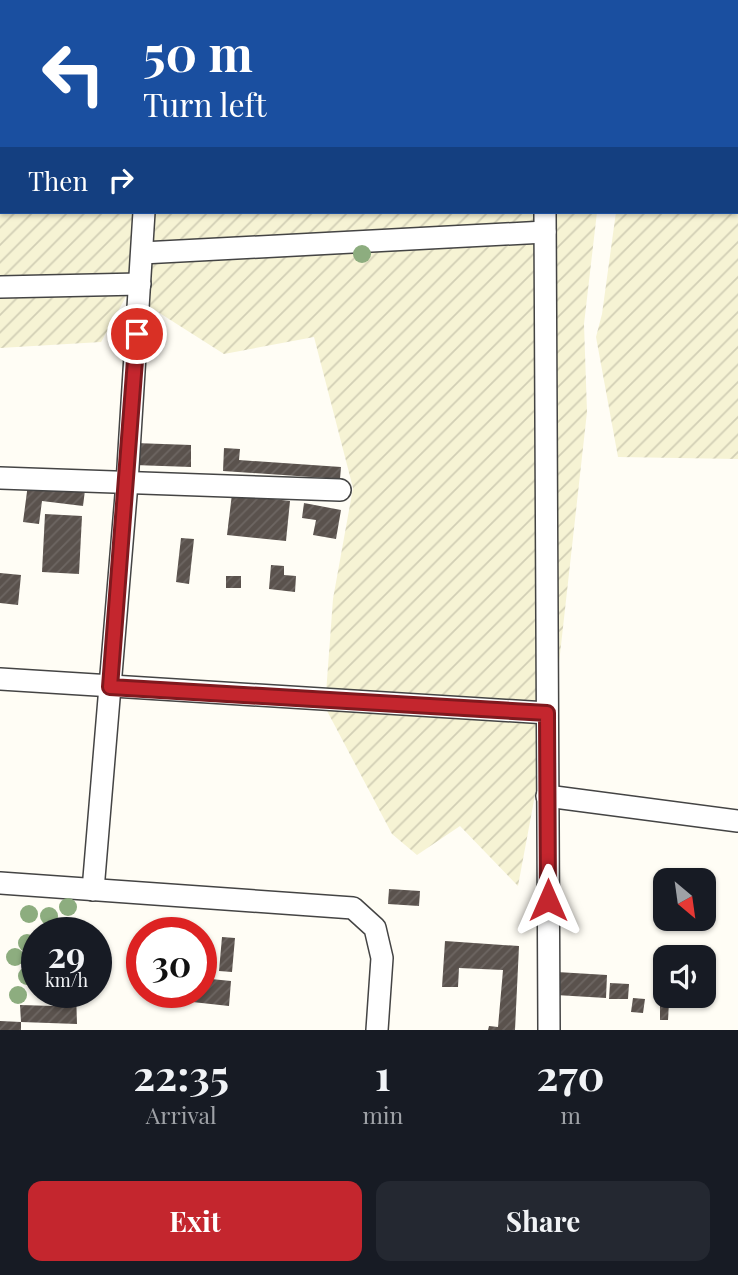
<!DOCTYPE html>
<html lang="en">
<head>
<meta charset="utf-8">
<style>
	body { margin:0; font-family:"Playfair Display",serif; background:#242831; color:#f1f3f6; height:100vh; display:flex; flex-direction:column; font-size:26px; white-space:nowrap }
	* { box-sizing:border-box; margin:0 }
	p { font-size:23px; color:#9ea1a6 }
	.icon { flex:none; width:38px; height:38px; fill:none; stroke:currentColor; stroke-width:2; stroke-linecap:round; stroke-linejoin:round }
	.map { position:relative; height:1030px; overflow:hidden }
	.sheet { display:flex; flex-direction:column; background:#171b24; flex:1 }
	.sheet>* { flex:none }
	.hud { position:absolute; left:0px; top:0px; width:738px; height:214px; box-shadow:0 2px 5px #0004; background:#1a4fa0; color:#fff; overflow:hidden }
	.needle { width:46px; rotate:151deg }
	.tools { position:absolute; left:653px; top:868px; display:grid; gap:14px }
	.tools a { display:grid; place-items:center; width:63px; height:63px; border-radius:14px; background:#171b24; box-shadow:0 2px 5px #0004; font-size:35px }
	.speed { position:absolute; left:21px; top:917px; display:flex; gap:14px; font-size:35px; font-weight:700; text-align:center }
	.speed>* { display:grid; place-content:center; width:91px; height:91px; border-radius:50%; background:#171b24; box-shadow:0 2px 5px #0004; line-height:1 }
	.speed small { font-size:18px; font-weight:400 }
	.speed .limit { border:10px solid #d22; background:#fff; color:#111 }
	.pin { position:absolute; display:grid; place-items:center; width:60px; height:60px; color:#fff; margin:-30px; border:4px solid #fff; border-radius:50%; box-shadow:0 2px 7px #0007 }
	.me { position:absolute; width:77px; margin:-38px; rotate:0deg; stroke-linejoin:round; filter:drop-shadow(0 0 5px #0008) }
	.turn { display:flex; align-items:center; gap:24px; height:147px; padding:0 28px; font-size:32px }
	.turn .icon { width:91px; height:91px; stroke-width:2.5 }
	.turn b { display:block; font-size:49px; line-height:60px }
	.then { display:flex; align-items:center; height:66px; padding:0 28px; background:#0003; gap:14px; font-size:26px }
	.eta { display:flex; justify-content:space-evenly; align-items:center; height:119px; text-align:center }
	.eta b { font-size:42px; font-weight:700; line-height:49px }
	.primary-button { display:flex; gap:14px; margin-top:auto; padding:14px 28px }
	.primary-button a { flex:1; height:80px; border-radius:14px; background:#c4262e; color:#fff; font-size:28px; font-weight:700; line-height:80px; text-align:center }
	.primary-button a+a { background:#242831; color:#f1f3f6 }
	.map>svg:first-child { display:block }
	.farmland { fill:url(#farmland-furrows) }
	.building { fill:url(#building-hatch) }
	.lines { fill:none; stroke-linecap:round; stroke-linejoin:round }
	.minor-casing { stroke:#444; stroke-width:24 }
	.minor { stroke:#fff; stroke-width:21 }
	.tree { fill:#8dad7f }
	.route-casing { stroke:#7f191e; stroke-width:18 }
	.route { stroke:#c4262e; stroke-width:12 }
</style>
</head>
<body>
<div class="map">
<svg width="738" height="1030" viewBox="0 0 738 1030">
	<defs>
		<pattern id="farmland-furrows" width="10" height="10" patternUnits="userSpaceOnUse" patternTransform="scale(1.75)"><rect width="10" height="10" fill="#f6f3d4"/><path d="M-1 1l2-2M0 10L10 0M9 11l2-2" fill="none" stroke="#d2cfb5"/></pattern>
		<pattern id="building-hatch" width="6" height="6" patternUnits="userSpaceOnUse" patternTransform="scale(1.75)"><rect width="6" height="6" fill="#5a524d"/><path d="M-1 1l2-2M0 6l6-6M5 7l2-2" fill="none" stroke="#6d6662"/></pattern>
	</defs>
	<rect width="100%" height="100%" fill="#fffdf5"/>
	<g class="farmland">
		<path d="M 0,0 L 604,0 L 2,2 L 2,212 L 597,212 L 584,324 L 587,412 L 558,672 L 518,886 L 460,826 L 417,855 L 392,834 L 325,707 L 333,599 L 353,488 L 314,337 L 224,354 L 128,293 L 101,342 L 0,348 Z"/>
		<path d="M 622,0 L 738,0 L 738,459 L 618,457 L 596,337 L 602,314 L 616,212 L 737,212 L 737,2 Z"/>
	</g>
	<g class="building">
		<path d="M 135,443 L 191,445 L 191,467 L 134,465 Z"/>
		<path d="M 224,448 L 240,449 L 239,460 L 341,467 L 340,479 L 223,471 Z"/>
		<path d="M 28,484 L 85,490 L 83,506 L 42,501 L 39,524 L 23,522 Z"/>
		<path d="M 232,494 L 290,501 L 286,541 L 227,535 Z"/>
		<path d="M 304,503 L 341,510 L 336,539 L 313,535 L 316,520 L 302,518 Z"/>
		<path d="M 45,514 L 82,516 L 79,574 L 42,572 Z"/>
		<path d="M 181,538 L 194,539 L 189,584 L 176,582 Z"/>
		<path d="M 271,565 L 284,566 L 284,575 L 296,576 L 295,592 L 269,589 Z"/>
		<path d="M 0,573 L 21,575 L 18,605 L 0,603 Z"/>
		<rect x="226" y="576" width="15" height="12"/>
		<path d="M 389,889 L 420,891 L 419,906 L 388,904 Z"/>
		<path d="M 222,937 L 235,938 L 232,972 L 219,971 Z"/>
		<path d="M 445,941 L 519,946 L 515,1030 L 488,1030 L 489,1026 L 498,1027 L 503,970 L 459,968 L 458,987 L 442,987 Z"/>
		<path d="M 557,972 L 607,975 L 606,998 L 556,995 Z"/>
		<path d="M 201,978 L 231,981 L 229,1006 L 174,1000 L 175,992 L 201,992 Z"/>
		<path d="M 610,983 L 629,984 L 628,999 L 609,999 Z"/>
		<path d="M 55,992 L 76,992 L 77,1024 L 21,1022 L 21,1030 L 0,1030 L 0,1021 L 21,1022 L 20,1005 L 54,1006 Z"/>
		<path d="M 633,998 L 645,999 L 643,1013 L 631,1012 Z"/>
		<path d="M 660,1003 L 669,1003 L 668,1020 L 660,1020 Z"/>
	</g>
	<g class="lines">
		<defs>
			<g id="minor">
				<path d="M 544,0 L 544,2"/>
				<path d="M 158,2 L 158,0"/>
				<path d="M 0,126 L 2,126"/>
				<path d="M 545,212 L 549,1030"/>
				<path d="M 142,253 L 545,232"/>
				<path d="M 0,287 L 140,284"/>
				<path d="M 0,478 L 340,490"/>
				<path d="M 0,679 L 547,713"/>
				<path d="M 547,796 L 738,821"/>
				<path d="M 0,883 L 353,908 L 375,928 L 382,958 L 377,1030"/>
				<path d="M 93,890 L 127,483 L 144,212"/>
			</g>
		</defs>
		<use href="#minor" class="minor-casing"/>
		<use href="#minor" class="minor"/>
	</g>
	<g class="tree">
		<circle cx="362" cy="254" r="9"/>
		<circle cx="68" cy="907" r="9"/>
		<circle cx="29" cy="914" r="9"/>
		<circle cx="49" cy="916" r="9"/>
		<circle cx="27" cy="943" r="9"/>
		<circle cx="15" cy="957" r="9"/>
		<circle cx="27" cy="976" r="9"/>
		<circle cx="18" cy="995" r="9"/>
	</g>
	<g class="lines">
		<defs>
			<path id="route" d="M 137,334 L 110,687 L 547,713 L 548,900"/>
		</defs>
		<use href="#route" class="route-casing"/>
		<use href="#route" class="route"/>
	</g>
</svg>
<div class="tools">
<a><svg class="needle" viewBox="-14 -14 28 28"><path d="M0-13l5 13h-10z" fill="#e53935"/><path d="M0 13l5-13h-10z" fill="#9ea1a6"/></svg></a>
<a><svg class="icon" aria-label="sound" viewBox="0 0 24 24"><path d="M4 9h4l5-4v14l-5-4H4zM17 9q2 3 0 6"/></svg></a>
</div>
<div class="speed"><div>29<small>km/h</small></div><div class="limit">30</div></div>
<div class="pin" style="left:137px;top:334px;background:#d93025"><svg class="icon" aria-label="arrive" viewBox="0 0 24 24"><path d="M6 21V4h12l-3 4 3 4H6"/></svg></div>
<svg class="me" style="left:548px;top:900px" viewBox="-20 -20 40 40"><path d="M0-17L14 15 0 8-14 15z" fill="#c4262e" stroke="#fff" stroke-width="4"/></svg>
<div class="hud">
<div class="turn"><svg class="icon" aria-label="left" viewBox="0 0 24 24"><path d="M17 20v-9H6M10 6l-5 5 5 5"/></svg><div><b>50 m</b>Turn left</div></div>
<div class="then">Then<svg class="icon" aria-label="right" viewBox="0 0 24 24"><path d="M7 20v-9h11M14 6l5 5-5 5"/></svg></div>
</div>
</div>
<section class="sheet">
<div class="eta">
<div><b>22:35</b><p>Arrival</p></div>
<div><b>1</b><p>min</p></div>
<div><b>270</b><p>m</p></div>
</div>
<div class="primary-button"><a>Exit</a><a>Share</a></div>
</section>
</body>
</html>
